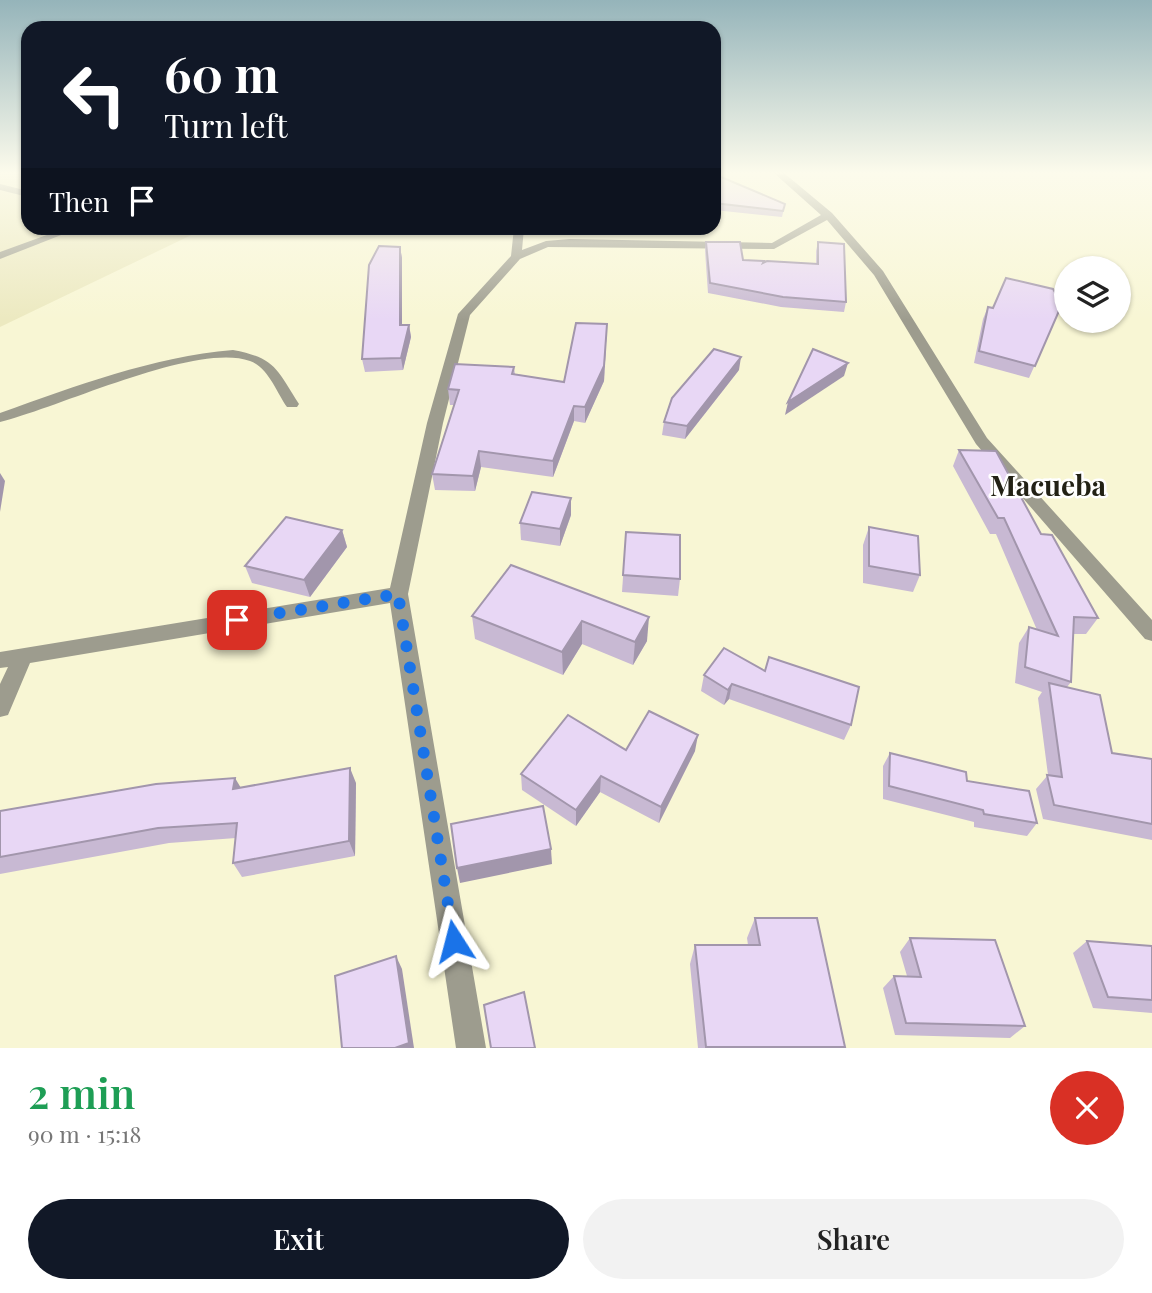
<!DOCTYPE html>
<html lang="en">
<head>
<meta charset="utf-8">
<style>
	body { margin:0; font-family:"Playfair Display",serif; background:#f2f2f2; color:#222; height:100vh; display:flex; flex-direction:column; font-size:26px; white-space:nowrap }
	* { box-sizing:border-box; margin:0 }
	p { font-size:23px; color:#767676 }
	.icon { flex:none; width:38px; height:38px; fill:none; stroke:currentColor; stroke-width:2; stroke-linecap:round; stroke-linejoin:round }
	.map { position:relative; height:1048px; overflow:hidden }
	.panel { display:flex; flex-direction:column; background:#fff; flex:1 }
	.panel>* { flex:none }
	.guide { position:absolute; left:21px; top:21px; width:700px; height:214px; border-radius:21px; box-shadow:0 2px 5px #0004; background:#111827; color:#fff; overflow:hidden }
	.fabs { position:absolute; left:1054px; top:256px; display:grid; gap:14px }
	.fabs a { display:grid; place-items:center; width:77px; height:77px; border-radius:50%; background:#fff; box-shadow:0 2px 5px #0004; font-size:35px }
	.pin { position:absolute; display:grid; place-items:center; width:60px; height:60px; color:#fff; margin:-30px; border-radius:14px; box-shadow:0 4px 10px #0006 }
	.me { position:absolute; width:77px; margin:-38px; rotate:351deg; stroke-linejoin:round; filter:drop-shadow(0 0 5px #0008) }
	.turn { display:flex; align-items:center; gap:24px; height:147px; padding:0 28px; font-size:32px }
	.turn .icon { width:91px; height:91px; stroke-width:2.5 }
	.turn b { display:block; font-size:49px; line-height:60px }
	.then { display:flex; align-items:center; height:66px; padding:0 28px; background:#0003; gap:14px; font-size:26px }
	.round { display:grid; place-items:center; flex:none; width:74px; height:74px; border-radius:37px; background:#f2f2f2 }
	.headline { display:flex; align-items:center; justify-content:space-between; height:119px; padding:0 28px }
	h1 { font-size:42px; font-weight:600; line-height:52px; color:#1e9e55 }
	.primary-button { display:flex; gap:14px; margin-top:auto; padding:14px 28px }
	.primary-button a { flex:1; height:80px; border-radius:42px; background:#111827; color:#fff; font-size:28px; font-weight:600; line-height:80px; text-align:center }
	.primary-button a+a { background:#f2f2f2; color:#222 }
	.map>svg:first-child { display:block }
	.built { fill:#ece9c0 }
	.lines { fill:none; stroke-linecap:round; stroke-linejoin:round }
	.minor { fill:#9d9c8e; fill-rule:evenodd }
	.wall { fill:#c8b9d3 }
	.shaded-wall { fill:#a296ac }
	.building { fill:#e8d7f5; stroke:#a296ac; stroke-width:2 }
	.route { stroke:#1a73e8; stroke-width:12; stroke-dasharray:0 21.6 }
	.labels { text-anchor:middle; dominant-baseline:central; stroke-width:5; stroke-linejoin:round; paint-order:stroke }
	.district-label { font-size:28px; font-weight:bold; fill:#222115; stroke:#fff }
</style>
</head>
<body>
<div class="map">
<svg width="1152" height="1048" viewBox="0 0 1152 1048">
	<rect width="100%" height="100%" fill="#f8f6d4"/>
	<path class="built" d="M 0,173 L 28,173 L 28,228 L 206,228 L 0,327 Z"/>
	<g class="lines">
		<g class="minor">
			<path d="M 774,173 L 784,173 L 832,213 L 883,271 L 987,438 L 1152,620 L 1152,641 L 1145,639 L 976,444 L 874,275 L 827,220 L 774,249 L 548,247 L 520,259 L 470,315 L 443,423 L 408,594 L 486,1048 L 456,1048 L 390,603 L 30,663 L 8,715 L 0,717 L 0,684 L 8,667 L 0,668 L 0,652 L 390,588 L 427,423 L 458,314 L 511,256 L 514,228 L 524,228 L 522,250 L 546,241 L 570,239 L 772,243 L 821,215 Z"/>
			<path d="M 0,184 L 28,191 L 28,197 L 0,190 Z"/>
			<path d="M 66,228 L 79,228 L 0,259 L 0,252 Z"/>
			<path d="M 233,350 C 276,358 277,370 299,404 L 297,407 L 287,407 C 277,393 268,367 250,361 C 195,342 59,408 0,422 L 0,413 C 76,386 152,357 233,350 Z"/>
		</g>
	</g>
	<g class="wall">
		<path d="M 714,174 L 785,204 L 782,217 L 714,210 Z"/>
		<path d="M 706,242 L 743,260 L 763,263 L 816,264 L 816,251 L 818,242 L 846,302 L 844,312 L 781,307 L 708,293 L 705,251 Z"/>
		<path d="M 400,247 L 402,258 L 402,325 L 409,325 L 411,337 L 403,370 L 365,372 L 362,359 Z"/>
		<path d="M 1062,304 L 1029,378 L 974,363 L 983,319 L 988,307 L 993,308 Z"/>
		<path d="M 607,324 L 604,381 L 585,423 L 574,421 L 553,477 L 481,467 L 475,491 L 435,490 L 432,474 L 454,405 L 450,405 L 448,389 L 514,367 L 515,374 L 564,382 Z"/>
		<path d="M 739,370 L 685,439 L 662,435 L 664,422 Z"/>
		<path d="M 959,450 L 1041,534 L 1098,618 L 1086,634 L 1073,634 L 1071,682 L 1067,687 L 1112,753 L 1152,759 L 1152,840 L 1043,819 L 1036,789 L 1048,775 L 1038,698 L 1042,692 L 1015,683 L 1019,643 L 1029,627 L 1037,630 L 996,534 L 990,534 L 953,466 Z"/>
		<path d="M 571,515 L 560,546 L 521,540 L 520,523 Z"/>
		<path d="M 869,527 L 920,575 L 913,592 L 863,583 L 863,545 Z"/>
		<path d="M 342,530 L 347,547 L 310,597 L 252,583 L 245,566 Z"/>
		<path d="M 626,532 L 680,579 L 678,596 L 622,592 Z"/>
		<path d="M 511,565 L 647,641 L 633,665 L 582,644 L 563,675 L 475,639 L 472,616 Z"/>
		<path d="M 765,671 L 851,725 L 844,740 L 729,699 L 724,705 L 701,691 L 704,675 Z"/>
		<path d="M 626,750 L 695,751 L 659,823 L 600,792 L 576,826 L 522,790 L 521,774 Z"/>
		<path d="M 890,753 L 967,781 L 1037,823 L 1027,836 L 974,827 L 974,822 L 883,799 L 883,766 Z"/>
		<path d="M 356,783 L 355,856 L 242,877 L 233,863 L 236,838 L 169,843 L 0,874 L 0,811 L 241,788 Z"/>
		<path d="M 755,918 L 845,1047 L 844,1048 L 698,1048 L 690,964 L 695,945 L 748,945 L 747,938 Z"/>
		<path d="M 910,938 L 1025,1026 L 1010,1038 L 895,1035 L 883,988 L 894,976 L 907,976 L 900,952 Z"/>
		<path d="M 1087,941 L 1152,946 L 1152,1013 L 1093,1008 L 1073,953 Z"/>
	</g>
	<g class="shaded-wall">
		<path d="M 400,247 L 402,258 L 402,336 L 400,325 Z"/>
		<path d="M 607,324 L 604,381 L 585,423 L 585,407 Z"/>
		<path d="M 409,325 L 411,337 L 403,370 L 401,358 Z"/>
		<path d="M 741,357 L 739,370 L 685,439 L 687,426 Z"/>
		<path d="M 848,363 L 844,376 L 785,415 L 788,402 Z"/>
		<path d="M 574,406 L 574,421 L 553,477 L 553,461 Z"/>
		<path d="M 479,451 L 481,467 L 475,491 L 473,476 Z"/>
		<path d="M 0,473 L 5,481 L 0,512 Z"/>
		<path d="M 571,498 L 571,515 L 560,546 L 560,529 Z"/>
		<path d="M 342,530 L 347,547 L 310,597 L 304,580 Z"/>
		<path d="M 649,617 L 647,641 L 633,665 L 635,642 Z"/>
		<path d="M 582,621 L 582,644 L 563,675 L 562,652 Z"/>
		<path d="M 732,684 L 729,699 L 724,705 L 728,690 Z"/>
		<path d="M 698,735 L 695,751 L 659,823 L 661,807 Z"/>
		<path d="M 350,768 L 356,783 L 355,856 L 349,841 Z"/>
		<path d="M 601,776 L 600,792 L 576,826 L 576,810 Z"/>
		<path d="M 235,778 L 244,793 L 233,789 Z"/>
		<path d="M 551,849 L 552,864 L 460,883 L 457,868 Z"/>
		<path d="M 396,956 L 402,969 L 414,1048 L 395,1048 Z"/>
	</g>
	<g class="building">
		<path d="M 714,174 L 785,204 L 783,211 L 714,203 Z"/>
		<path d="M 706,242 L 740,242 L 743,260 L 764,261 L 763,263 L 767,261 L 818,264 L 818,242 L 844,244 L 846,302 L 783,297 L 710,283 Z"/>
		<path d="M 379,246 L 400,247 L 400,325 L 409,325 L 401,358 L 362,359 L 369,265 Z"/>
		<path d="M 1006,278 L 1053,289 L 1062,304 L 1035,366 L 979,351 L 988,307 L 993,308 Z"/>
		<path d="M 576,323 L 607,324 L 604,366 L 585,407 L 574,406 L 553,461 L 479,451 L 473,476 L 432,474 L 459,390 L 448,389 L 455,364 L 514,367 L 512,374 L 564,382 Z"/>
		<path d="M 714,349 L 741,357 L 687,426 L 664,422 L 672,398 Z"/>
		<path d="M 813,349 L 848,363 L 788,402 Z"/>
		<path d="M 959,450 L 996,451 L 1041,534 L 1052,535 L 1098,618 L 1074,617 L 1071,682 L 1025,667 L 1029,627 L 1058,636 L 1004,518 L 998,518 Z"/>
		<path d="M 532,492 L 571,498 L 560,529 L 520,523 Z"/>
		<path d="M 286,517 L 342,530 L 304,580 L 245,566 Z"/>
		<path d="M 869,527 L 918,536 L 920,575 L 869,566 Z"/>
		<path d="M 626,532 L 680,535 L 680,579 L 623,575 Z"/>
		<path d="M 511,565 L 649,617 L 635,642 L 582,621 L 562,652 L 472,616 Z"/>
		<path d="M 724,648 L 765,671 L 769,657 L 859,687 L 851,725 L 732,684 L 728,690 L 704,675 Z"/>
		<path d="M 1049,683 L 1100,695 L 1112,753 L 1152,759 L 1152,824 L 1054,805 L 1047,775 L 1062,777 Z"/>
		<path d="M 649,711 L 698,735 L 661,807 L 601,776 L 576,810 L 521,774 L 568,715 L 626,750 Z"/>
		<path d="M 890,753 L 966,772 L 967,781 L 1029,791 L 1037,823 L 984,814 L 983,810 L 889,786 Z"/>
		<path d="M 350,768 L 349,841 L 233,863 L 237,823 L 158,828 L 0,857 L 0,811 L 156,784 L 235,778 L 233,789 Z"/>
		<path d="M 543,806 L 551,849 L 457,868 L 451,824 Z"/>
		<path d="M 755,918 L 817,918 L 845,1047 L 706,1047 L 695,945 L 760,945 Z"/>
		<path d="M 910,938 L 995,940 L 1025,1026 L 906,1023 L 894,976 L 921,977 Z"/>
		<path d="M 1087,941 L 1152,946 L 1152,1000 L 1108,997 Z"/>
		<path d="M 396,956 L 409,1043 L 395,1048 L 342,1048 L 335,976 Z"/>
		<path d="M 524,992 L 535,1048 L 491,1048 L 484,1005 Z"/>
	</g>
	<linearGradient id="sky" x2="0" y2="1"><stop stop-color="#95b4ba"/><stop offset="0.54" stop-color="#fcfbec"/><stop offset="1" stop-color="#fcfbec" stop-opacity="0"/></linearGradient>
	<rect width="1152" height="320" fill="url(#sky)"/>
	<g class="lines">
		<path class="route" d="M 237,620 L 398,594 L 454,941"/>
	</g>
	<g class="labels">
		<g class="district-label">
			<text x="1048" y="484">Macueba</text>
		</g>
	</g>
</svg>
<div class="fabs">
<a><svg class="icon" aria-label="layers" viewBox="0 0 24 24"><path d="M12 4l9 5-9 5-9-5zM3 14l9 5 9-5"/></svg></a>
</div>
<div class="pin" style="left:237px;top:620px;background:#d93025"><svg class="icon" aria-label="arrive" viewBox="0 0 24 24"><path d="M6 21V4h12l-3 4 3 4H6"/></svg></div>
<svg class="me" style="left:454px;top:941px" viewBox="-20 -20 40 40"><path d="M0-17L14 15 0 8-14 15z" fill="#1a73e8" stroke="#fff" stroke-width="4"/></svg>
<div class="guide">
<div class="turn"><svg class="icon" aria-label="left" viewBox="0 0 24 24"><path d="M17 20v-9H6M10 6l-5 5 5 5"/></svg><div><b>60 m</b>Turn left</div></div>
<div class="then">Then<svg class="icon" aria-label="arrive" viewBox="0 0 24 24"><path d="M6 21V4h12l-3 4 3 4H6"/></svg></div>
</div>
</div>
<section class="panel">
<div class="headline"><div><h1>2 min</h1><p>90 m · 15:18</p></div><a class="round" style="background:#d93025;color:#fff"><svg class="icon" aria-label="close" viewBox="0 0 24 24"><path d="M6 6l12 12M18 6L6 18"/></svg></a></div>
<div class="primary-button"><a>Exit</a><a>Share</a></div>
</section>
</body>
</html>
